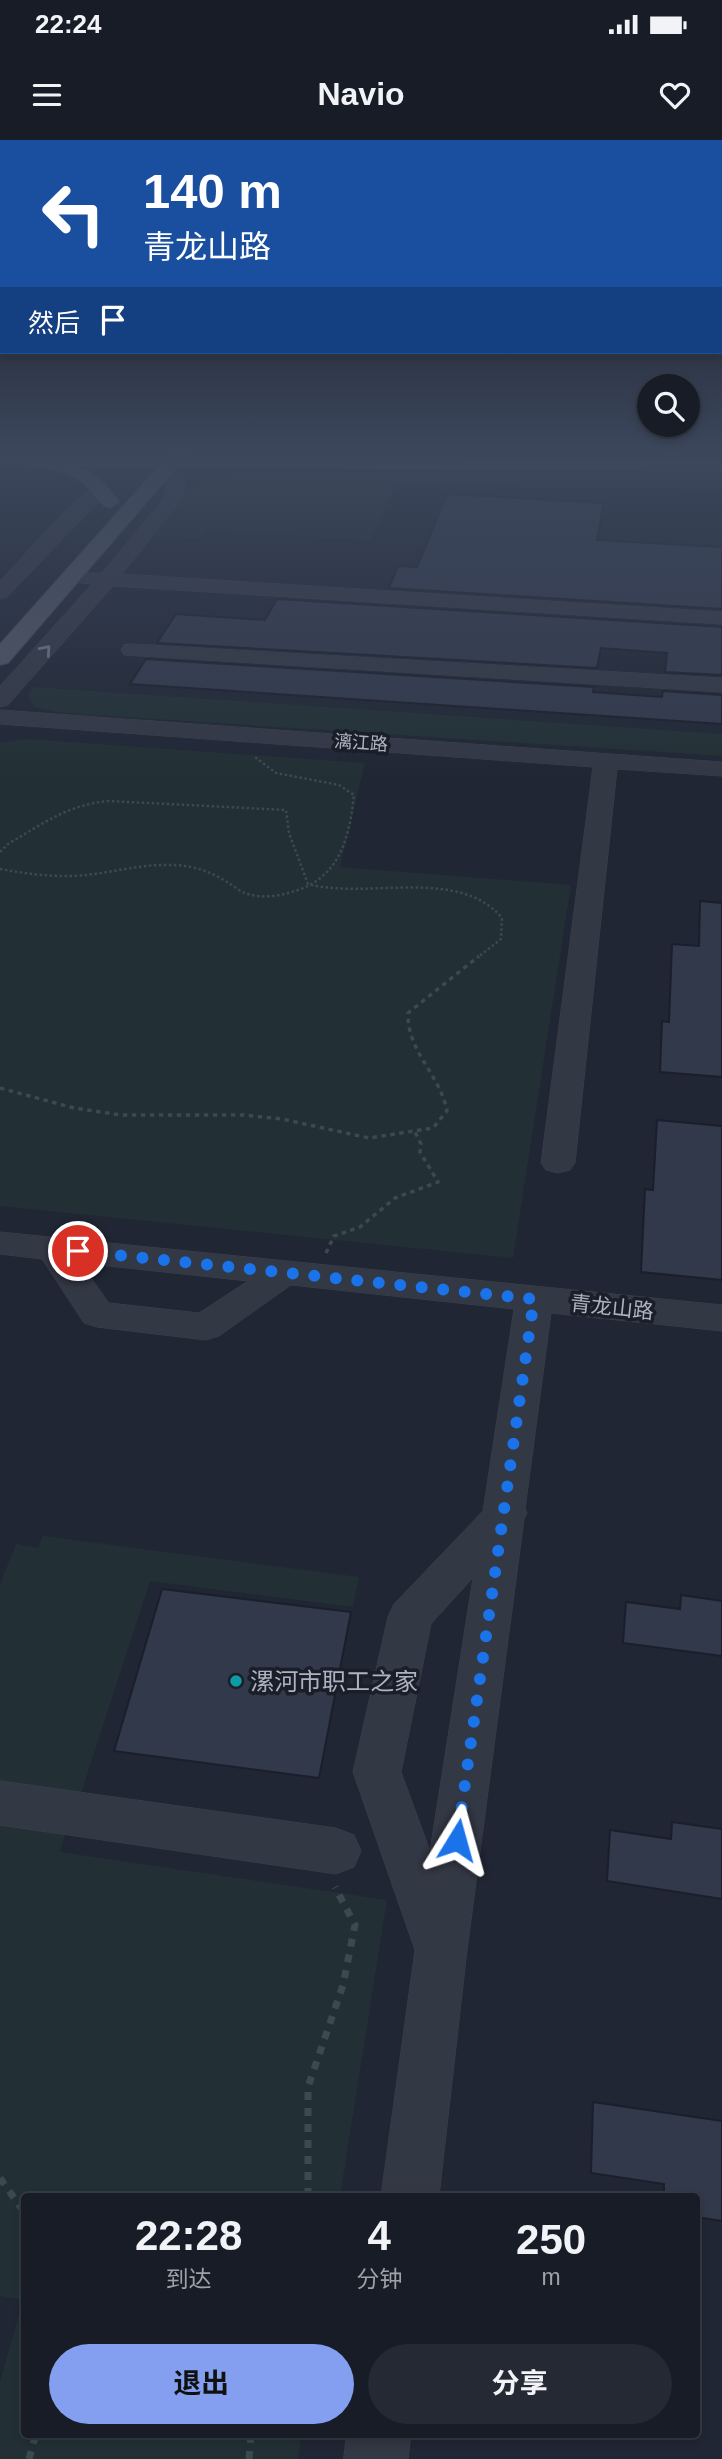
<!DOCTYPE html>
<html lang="zh">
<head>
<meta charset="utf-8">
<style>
	body { margin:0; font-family:Arial,"Noto Sans SC",sans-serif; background:#252933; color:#f1f3f6; height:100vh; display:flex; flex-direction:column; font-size:26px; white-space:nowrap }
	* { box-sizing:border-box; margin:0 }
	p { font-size:23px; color:#9fa1a7 }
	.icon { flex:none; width:38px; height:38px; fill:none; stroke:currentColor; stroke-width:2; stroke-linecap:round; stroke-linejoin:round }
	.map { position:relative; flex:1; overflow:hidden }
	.details { position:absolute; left:21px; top:2053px; width:679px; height:245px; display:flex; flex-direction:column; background:#181c27; border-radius:7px; box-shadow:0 4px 10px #0003,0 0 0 2px #363a44 }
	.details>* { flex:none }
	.hud { position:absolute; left:0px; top:0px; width:723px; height:214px; box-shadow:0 4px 10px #0003,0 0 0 2px #363a44; background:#1a4fa0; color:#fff; overflow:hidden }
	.tools { position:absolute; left:637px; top:234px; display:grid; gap:14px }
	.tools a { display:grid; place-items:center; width:63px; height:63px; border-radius:50%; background:#181c27; box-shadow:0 4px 10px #0003,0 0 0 2px #363a44; font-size:35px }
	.pin { position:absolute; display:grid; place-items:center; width:60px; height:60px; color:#fff; margin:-30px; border:4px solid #fff; border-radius:50%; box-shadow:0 2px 7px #0007 }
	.me { position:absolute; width:77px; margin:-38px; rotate:8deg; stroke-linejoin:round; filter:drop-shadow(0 0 5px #0008) }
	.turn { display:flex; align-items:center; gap:24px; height:147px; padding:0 28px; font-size:32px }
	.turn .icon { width:91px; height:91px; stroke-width:2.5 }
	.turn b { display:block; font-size:49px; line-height:60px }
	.then { display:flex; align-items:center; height:66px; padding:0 28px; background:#0003; gap:14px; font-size:26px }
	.eta { display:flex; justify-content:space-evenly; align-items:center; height:119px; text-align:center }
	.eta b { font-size:42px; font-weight:700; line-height:49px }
	.primary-button { display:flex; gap:14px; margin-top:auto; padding:14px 28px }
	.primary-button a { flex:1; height:80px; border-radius:42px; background:#849ff0; color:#111; font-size:28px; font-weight:700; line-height:80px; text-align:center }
	.primary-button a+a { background:#252933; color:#f1f3f6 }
	.status { display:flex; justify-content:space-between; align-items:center; height:49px; padding:0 35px; background:#181c27; direction:ltr }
	.status svg { height:19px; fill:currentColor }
	header { display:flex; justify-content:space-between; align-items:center; height:91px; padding:0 28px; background:#181c27; font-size:32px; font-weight:700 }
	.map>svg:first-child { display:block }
	.green { fill:#223035 }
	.building { fill:#32394b; stroke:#1b1f2b; stroke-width:2 }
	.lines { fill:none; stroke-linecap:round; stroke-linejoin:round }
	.minor-casing { stroke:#3d414e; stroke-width:1 }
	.major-casing { stroke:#3d414e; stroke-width:2 }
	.path-far2 { stroke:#3a4a4e; stroke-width:2.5; stroke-dasharray:2.5 2.5; stroke-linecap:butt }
	.path-far1 { stroke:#3a4a4e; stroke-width:3.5; stroke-dasharray:4.5 4.5; stroke-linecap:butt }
	.path { stroke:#3a4a4e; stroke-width:7; stroke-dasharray:8 8; stroke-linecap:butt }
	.minor { fill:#333845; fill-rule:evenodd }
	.major { fill:#515765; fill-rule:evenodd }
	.oneway { stroke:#767b8a }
	.route { stroke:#1a73e8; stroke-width:12; stroke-dasharray:0 21.6 }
	.culture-dot { fill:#0f9aa8; stroke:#191e29; stroke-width:2.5 }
	.labels { text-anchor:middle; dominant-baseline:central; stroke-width:7; stroke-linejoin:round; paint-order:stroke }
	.far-street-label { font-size:18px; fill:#adb2c2; stroke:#191e29 }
	.street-label { font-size:21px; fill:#adb2c2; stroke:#191e29 }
	.near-poi-label { font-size:24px; fill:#adb2c2; stroke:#191e29; text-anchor:start }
</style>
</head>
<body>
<div class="status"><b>22:24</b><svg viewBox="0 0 49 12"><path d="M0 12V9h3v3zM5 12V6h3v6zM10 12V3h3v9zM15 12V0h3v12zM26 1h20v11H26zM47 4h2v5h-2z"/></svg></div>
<header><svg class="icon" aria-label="menu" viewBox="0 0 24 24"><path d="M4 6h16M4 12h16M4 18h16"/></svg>Navio<svg class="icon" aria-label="heart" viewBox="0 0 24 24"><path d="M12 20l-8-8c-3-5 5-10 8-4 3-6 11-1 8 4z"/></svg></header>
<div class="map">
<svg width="722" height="2319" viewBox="0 0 722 2319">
	<rect width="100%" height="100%" fill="#202634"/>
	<g class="green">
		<path d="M 248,331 L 722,334 L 722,349 L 396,346 L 371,400 L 207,390 L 199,398 L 153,396 L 188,350 L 214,339 Z"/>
		<path d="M 34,547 L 722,594 L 722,616 L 64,573 L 34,567 L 28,555 Z"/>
		<path d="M 27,599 L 365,623 L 340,727 L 571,745 L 513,1118 L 0,1066 L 0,603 Z"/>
		<path d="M 43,1396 L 359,1437 L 353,1467 L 150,1441 L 80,1656 L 0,1644 L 0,1444 L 16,1404 L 38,1408 Z"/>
		<path d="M 0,1674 L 68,1684 L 60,1712 L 387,1760 L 340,2056 L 24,2056 L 24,2294 L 302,2294 L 298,2319 L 0,2319 L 0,2242 L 23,2160 L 0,2156 Z"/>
	</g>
	<g class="building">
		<path d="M 447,354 L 604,363 L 597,400 L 722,407 L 722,469 L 389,448 L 398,426 L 417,427 Z"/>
		<path d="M 277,459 L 722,487 L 722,535 L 665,532 L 667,513 L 601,508 L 597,528 L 157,503 L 176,474 L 265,480 Z"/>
		<path d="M 146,519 L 594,547 L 593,552 L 662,557 L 663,551 L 722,555 L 722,584 L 130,544 Z"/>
		<path d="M 700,761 L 722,763 L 722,937 L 660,932 L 662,881 L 669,882 L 672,804 L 699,806 Z"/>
		<path d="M 657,980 L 722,986 L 722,1140 L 641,1132 L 645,1049 L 653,1050 Z"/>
		<path d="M 162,1449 L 351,1472 L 319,1638 L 114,1611 Z"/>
		<path d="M 681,1455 L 722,1461 L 722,1516 L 623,1503 L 626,1462 L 680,1469 Z"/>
		<path d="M 672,1682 L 722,1689 L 722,1759 L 607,1741 L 610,1690 L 671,1699 Z"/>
		<path d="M 593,1962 L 722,1981 L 722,2081 L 696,2077 L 696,2056 L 664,2056 L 664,2044 L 591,2033 Z"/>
	</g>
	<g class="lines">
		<defs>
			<g id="minor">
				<path d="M 176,336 L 185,341 L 182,359 L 122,434 L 722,472 L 722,484 L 113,446 L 8,565 L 0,567 L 0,546 L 92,444 L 64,441 L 61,437 L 64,433 L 102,433 L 164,358 L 167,341 Z"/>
				<path d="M 100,345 L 106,346 L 109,350 L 106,354 L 7,457 L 0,459 L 0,441 C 19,422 78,350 100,345 Z"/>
				<path d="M 132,504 L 722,538 L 722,552 L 124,515 L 121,510 L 124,505 Z"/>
				<path d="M 0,570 L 722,622 L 722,636 L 617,629 L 575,1023 L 570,1030 L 558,1033 L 546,1030 L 541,1023 L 593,627 L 0,584 Z"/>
				<path d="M 0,1092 L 722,1165 L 722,1191 L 551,1173 L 525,1369 L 527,1373 L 524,1379 L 467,1810 L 439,2056 L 381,2056 L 415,1810 L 353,1632 L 388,1477 L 394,1464 L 483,1371 L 514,1169 L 291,1145 L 219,1196 L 206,1200 L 97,1187 L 84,1183 L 42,1119 L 0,1114 ZM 81,1123 L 248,1141 L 199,1173 L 109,1163 ZM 473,1438 L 430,1711 L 401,1632 L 431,1484 Z"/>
				<path d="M 0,1641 L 336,1688 L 354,1695 L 361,1711 L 354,1727 L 336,1734 L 0,1685 Z"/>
				<path d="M 347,2294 L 411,2294 L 408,2319 L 344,2319 Z"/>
			</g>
			<path id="major" d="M 170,313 L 189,313 L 187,316 L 722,321 L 722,331 L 177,327 L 8,523 L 0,525 L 0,504 L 158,327 L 77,326 C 96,333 108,346 119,362 L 110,368 C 99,365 94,353 85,345 C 61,324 30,326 0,325 L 0,315 L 168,316 Z"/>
		</defs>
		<use href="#minor" class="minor-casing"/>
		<use href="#major" class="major-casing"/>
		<g class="path-far2">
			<path d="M 0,712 L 8,704 C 44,683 67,665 109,661 L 286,670 L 289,693 L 308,744 C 367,760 459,726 502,778 L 501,799 L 477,818"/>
			<path d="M 0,729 C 28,734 57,738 86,735 C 114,732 142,724 171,725 C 191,725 210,731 227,742 C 233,745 239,751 245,753 C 258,758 274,757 288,753 C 338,741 349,702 354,655 L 339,645 L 276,633 L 255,617"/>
		</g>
		<g class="path-far1">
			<path d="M 0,948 L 74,968 L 121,975 L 244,975 L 282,979 L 369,998 L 433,988 L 447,971 C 440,934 407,912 408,873 L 479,816"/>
			<path d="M 326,1113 L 334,1096 L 360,1087 L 395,1058 L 438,1042 L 420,1012 L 421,1004 L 415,992"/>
		</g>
		<g class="path">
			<path d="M 0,2038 L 24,2072"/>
			<path d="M 308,2056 L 308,1947 L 343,1845 L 355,1785 L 335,1747"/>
			<path d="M 29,2319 L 36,2294"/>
			<path d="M 249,2319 L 251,2294"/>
		</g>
		<use href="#minor" class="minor"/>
		<use href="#major" class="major"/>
	</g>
	<defs><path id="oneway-chevron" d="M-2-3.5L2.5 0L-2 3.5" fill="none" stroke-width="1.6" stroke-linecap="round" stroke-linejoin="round" transform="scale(1.75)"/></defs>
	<use class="oneway" href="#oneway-chevron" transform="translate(46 510) rotate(-49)"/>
	<linearGradient id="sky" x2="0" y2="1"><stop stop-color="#12151d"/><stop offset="0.49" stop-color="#3c475c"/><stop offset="1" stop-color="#3c475c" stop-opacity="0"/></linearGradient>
	<rect width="722" height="638" fill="url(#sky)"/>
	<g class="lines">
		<path class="route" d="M 78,1111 L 534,1159 L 457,1700"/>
	</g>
	<circle class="culture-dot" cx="236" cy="1541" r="7"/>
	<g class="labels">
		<g class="far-street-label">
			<text transform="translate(361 603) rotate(4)">漓江路</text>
		</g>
		<g class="street-label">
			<text transform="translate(612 1167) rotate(6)">青龙山路</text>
		</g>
		<g class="near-poi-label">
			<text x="250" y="1541">漯河市职工之家</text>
		</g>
	</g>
</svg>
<div class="tools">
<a><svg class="icon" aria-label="search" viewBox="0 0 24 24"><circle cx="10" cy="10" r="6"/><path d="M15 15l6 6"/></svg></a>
</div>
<div class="pin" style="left:78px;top:1111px;background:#d93025"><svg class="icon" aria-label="arrive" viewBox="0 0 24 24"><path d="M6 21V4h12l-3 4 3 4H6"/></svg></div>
<svg class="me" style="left:457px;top:1700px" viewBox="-20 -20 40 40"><path d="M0-17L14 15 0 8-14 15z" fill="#1a73e8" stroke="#fff" stroke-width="4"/></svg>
<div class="hud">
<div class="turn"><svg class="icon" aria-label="left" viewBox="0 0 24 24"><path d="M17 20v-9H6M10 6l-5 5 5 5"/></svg><div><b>140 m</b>青龙山路</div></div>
<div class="then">然后<svg class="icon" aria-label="arrive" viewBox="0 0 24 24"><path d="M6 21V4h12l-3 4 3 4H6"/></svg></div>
</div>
<section class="details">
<div class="eta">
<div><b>22:28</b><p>到达</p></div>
<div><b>4</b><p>分钟</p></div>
<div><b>250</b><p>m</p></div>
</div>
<div class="primary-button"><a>退出</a><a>分享</a></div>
</section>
</div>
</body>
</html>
